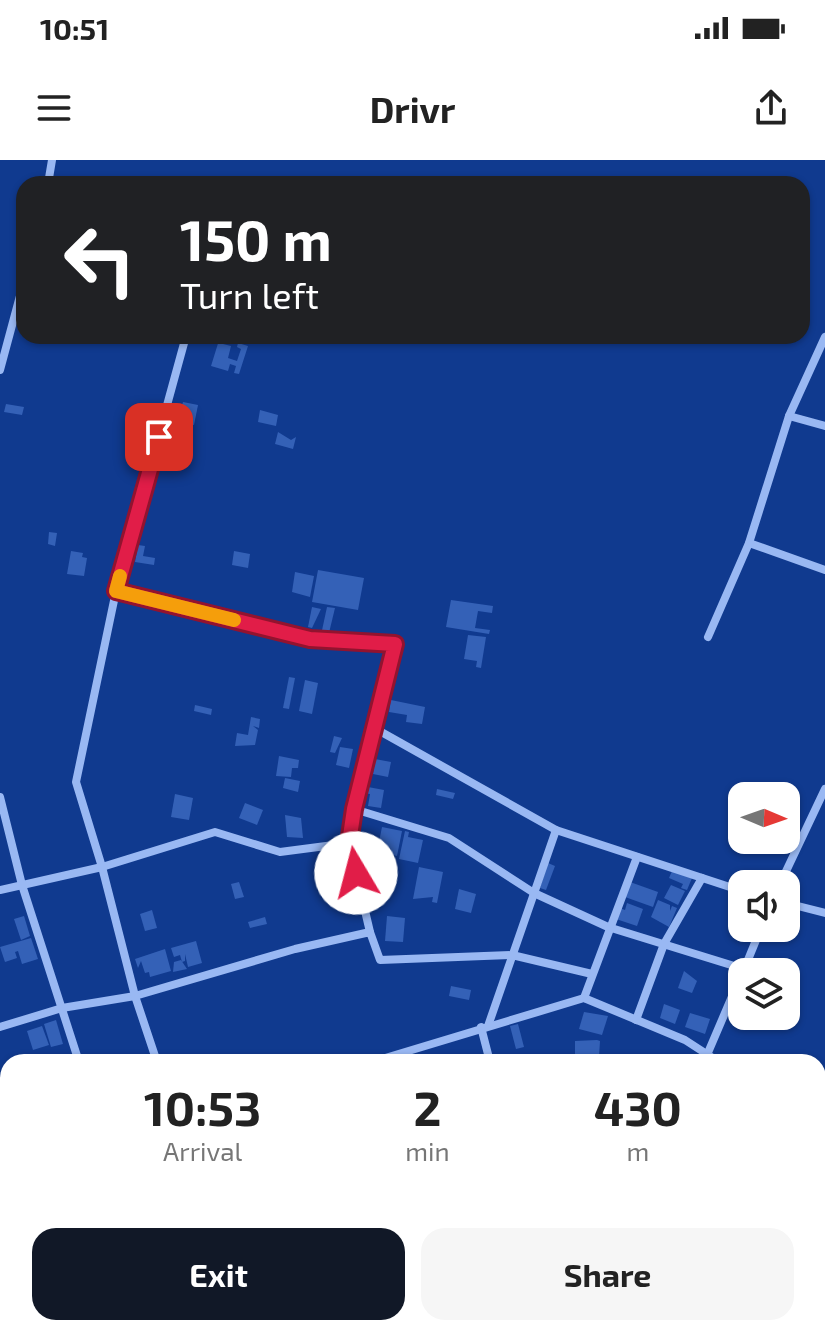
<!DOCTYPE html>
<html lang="en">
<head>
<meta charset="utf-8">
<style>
	body { margin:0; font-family:"Exo 2",sans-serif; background:#f6f6f6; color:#222; height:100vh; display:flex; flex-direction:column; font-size:30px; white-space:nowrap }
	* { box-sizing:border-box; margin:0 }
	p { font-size:26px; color:#767676 }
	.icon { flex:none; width:44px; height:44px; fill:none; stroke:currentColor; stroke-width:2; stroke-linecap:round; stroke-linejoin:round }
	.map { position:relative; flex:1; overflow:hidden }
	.sheet { position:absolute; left:0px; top:894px; width:826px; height:282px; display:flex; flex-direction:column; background:#fff; border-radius:24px 24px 0 0; box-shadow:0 2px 6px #0004 }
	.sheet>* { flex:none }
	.top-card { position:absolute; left:16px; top:16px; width:794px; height:168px; border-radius:24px; box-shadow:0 2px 6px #0004; background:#202124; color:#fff; overflow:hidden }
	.needle { width:52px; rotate:92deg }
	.buttons { position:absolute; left:728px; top:622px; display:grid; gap:16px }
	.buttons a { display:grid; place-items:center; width:72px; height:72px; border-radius:16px; background:#fff; box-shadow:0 2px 6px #0004; font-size:40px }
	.pin { position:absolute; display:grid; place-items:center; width:68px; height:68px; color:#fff; margin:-34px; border-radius:16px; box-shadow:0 4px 12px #0006 }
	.me { position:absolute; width:88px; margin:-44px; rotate:352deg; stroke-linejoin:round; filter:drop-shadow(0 0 6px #0008) }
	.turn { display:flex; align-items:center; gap:28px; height:168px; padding:0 32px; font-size:36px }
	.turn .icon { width:104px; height:104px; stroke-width:2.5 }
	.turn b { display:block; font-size:56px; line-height:68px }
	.eta { display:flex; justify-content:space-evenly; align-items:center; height:136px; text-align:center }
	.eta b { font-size:48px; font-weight:700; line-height:56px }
	.action { display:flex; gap:16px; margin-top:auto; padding:16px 32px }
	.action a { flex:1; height:92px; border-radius:24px; background:#111827; color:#fff; font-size:32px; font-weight:700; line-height:92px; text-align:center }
	.action a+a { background:#f6f6f6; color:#222 }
	.status { display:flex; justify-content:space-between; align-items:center; height:56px; padding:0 40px; background:#fff; direction:ltr }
	.status svg { height:22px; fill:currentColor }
	header { display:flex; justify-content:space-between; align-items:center; height:104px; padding:0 32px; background:#fff; font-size:36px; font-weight:700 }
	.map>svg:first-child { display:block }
	.building { fill:#3461b7 }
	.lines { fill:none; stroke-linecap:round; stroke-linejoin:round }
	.street { stroke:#99b8f3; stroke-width:8 }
	.route-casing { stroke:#92132f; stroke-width:20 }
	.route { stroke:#e11d48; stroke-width:14 }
	.slow { stroke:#f59e0b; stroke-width:14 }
</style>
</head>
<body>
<div class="status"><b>10:51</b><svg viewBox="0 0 49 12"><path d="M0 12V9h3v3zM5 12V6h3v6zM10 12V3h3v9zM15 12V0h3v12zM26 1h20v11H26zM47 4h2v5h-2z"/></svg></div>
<header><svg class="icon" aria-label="menu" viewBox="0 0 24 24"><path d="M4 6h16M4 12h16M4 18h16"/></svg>Drivr<svg class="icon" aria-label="share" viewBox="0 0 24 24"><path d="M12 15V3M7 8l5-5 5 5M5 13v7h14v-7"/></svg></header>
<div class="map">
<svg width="825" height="1175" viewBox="0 0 825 1175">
	<rect width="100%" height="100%" fill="#103a8f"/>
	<g class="building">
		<path d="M 220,177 L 224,178 L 223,184 L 231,186 L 228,198 L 237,201 L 241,189 L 237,187 L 238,183 L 248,186 L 239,214 L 234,213 L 236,206 L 230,204 L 228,211 L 211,206 Z"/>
		<path d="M 183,242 L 198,245 L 194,265 L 177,262 Z"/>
		<path d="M 6,244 L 24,247 L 22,255 L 4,252 Z"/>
		<path d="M 260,250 L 278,255 L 276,266 L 258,262 Z"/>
		<path d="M 278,272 L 291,280 L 296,277 L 293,289 L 275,284 Z"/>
		<path d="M 49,372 L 57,373 L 55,386 L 48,384 Z"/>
		<path d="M 138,385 L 145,386 L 143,396 L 155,398 L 154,405 L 135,402 Z"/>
		<path d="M 71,391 L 83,393 L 82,397 L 87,398 L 84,416 L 67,414 Z"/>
		<path d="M 234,391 L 250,394 L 248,408 L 232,405 Z"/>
		<path d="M 318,410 L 364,418 L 358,450 L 312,442 Z"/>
		<path d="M 295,412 L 314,416 L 310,437 L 292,432 Z"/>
		<path d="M 451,440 L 493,446 L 492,453 L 478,451 L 475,468 L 490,470 L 489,474 L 446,467 Z"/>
		<path d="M 312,447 L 321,449 L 312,468 L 308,467 Z"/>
		<path d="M 327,447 L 335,448 L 328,477 L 321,475 Z"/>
		<path d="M 468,475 L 486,477 L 481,508 L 476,507 L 477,501 L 464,499 Z"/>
		<path d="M 289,517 L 295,518 L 289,549 L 283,548 Z"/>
		<path d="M 305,520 L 318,523 L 312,554 L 299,551 Z"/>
		<path d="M 391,540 L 425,547 L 422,564 L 406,562 L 407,555 L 389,552 Z"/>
		<path d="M 195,545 L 212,549 L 211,555 L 194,551 Z"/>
		<path d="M 251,557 L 260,559 L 259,568 L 253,566 L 258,570 L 255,585 L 235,586 L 237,573 L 248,575 Z"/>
		<path d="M 334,576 L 342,578 L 335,593 L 330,592 Z"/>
		<path d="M 340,587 L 353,589 L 349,608 L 336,605 Z"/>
		<path d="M 279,596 L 299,600 L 298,608 L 292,608 L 291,617 L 276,616 Z"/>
		<path d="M 375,599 L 391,602 L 388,617 L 373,614 Z"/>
		<path d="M 285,618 L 300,621 L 298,632 L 283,628 Z"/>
		<path d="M 365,623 L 368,627 L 384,630 L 381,648 L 368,646 L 370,634 L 363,633 Z"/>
		<path d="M 437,629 L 455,633 L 453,639 L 436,635 Z"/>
		<path d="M 175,634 L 193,638 L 189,660 L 171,657 Z"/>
		<path d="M 245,643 L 263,650 L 257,665 L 239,658 Z"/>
		<path d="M 285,655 L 301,658 L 303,678 L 287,677 Z"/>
		<path d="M 382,667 L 402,671 L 397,696 L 377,692 Z"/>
		<path d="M 405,671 L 409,672 L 408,677 L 423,680 L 418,703 L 399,699 Z"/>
		<path d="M 548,703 L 555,706 L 546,730 L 540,728 Z"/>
		<path d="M 419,707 L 443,712 L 437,743 L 432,742 L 433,737 L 413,739 Z"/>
		<path d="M 672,711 L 692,718 L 687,730 L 681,728 L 683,724 L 669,718 Z"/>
		<path d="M 239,722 L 244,737 L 235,739 L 231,724 Z"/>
		<path d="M 630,722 L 658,732 L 653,747 L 625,737 Z"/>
		<path d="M 671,725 L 685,731 L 678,745 L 664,738 Z"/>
		<path d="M 459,729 L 476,734 L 471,753 L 455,749 Z"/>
		<path d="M 658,740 L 670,745 L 670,751 L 672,746 L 677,748 L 669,767 L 651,757 Z"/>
		<path d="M 627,743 L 643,749 L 637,766 L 616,759 L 620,748 L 625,750 Z"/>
		<path d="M 152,750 L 157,768 L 145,771 L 140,754 Z"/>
		<path d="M 24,756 L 30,776 L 21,780 L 14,759 Z"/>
		<path d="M 387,756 L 405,758 L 403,782 L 385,781 Z"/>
		<path d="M 265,757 L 267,764 L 250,768 L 248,762 Z"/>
		<path d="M 31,778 L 38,799 L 22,804 L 18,791 L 15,792 L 17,798 L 5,802 L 0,787 Z"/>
		<path d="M 196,781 L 202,803 L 188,807 L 185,794 L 185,801 L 182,802 L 180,795 L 174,797 L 171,788 Z"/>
		<path d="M 165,789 L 171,811 L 150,817 L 149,812 L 145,813 L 141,801 L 138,808 L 135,799 Z"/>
		<path d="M 181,800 L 187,809 L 173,812 L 174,802 Z"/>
		<path d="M 684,811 L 697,821 L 692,833 L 678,828 Z"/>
		<path d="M 451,826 L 471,830 L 469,840 L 449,836 Z"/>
		<path d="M 664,844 L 680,850 L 675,864 L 660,858 Z"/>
		<path d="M 584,852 L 608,856 L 602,875 L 579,869 Z"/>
		<path d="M 690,853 L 710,859 L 705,874 L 685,867 Z"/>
		<path d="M 56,860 L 63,884 L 51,887 L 44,864 Z"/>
		<path d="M 518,864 L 524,887 L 516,889 L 510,866 Z"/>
		<path d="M 42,866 L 49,885 L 33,890 L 27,871 Z"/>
		<path d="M 597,880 L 600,881 L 599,897 L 592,897 L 591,902 L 575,902 L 575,881 Z"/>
	</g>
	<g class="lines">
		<g class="street">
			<path d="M 48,24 L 52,0"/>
			<path d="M 0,210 L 24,121"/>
			<path d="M 789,256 L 825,266"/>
			<path d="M 749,383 L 825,410"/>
			<path d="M 116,431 L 310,479 L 395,484 L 349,683 L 370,772"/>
			<path d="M 708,477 L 749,383 L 789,256 L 825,177"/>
			<path d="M 376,569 L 556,670 L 742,731"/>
			<path d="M 0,637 L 22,725 L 79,902"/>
			<path d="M 354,649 L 449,678 L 534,733 L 608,767 L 744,809"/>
			<path d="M 780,724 L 825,629"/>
			<path d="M 0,730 L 102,707 L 215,672 L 280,692 L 349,683"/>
			<path d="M 786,743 L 825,753"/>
			<path d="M 743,812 L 761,768"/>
			<path d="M 584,838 L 637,697"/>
			<path d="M 636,860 L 664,784 L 702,718"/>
			<path d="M 488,866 L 556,670"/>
			<path d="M 0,867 L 62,848 L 135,836 L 295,789 L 370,772 L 380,800 L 512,795 L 592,814"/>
			<path d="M 481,867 L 490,902"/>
			<path d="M 707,895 L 742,813"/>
			<path d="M 157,902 L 135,836 L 102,707 L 76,622 L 116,431 L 186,176"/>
			<path d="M 372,902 L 584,838 L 685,880 L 719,902"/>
			<path d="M 0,921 L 8,951"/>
			<path d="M 818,963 L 825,972"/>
			<path d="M 0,1005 L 8,1003"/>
			<path d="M 825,1023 L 825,1082"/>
			<path d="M 825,1134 L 825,1138"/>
			<path d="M 0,1150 L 8,1148"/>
			<path d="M 77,1168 L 79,1175"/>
			<path d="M 156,1168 L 158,1175"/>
			<path d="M 238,1168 L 241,1175"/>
		</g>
	</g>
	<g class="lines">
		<defs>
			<path id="route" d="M 159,277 L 116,431 L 310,479 L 395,484 L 354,649 L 349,683 L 356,713"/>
		</defs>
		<use href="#route" class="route-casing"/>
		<use href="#route" class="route"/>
		<path class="slow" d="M 120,416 L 116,431 L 234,460"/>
	</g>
</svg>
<div class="buttons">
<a><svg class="needle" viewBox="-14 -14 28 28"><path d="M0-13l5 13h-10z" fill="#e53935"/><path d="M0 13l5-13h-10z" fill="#767676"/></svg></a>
<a><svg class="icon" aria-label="sound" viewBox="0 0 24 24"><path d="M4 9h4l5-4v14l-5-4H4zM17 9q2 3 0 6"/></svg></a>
<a><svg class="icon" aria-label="layers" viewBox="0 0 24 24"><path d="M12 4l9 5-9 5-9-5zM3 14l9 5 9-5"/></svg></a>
</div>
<div class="pin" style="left:159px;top:277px;background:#d93025"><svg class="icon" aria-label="arrive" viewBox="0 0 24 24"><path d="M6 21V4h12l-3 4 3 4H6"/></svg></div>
<svg class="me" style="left:356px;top:713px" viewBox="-20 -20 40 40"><circle r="19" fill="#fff"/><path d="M0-13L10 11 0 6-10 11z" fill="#e11d48"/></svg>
<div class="top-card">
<div class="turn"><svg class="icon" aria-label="left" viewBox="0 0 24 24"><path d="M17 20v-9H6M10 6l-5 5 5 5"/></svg><div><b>150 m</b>Turn left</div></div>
</div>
<section class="sheet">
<div class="eta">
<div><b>10:53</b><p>Arrival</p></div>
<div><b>2</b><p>min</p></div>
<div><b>430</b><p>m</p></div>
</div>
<div class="action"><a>Exit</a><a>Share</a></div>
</section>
</div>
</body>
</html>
